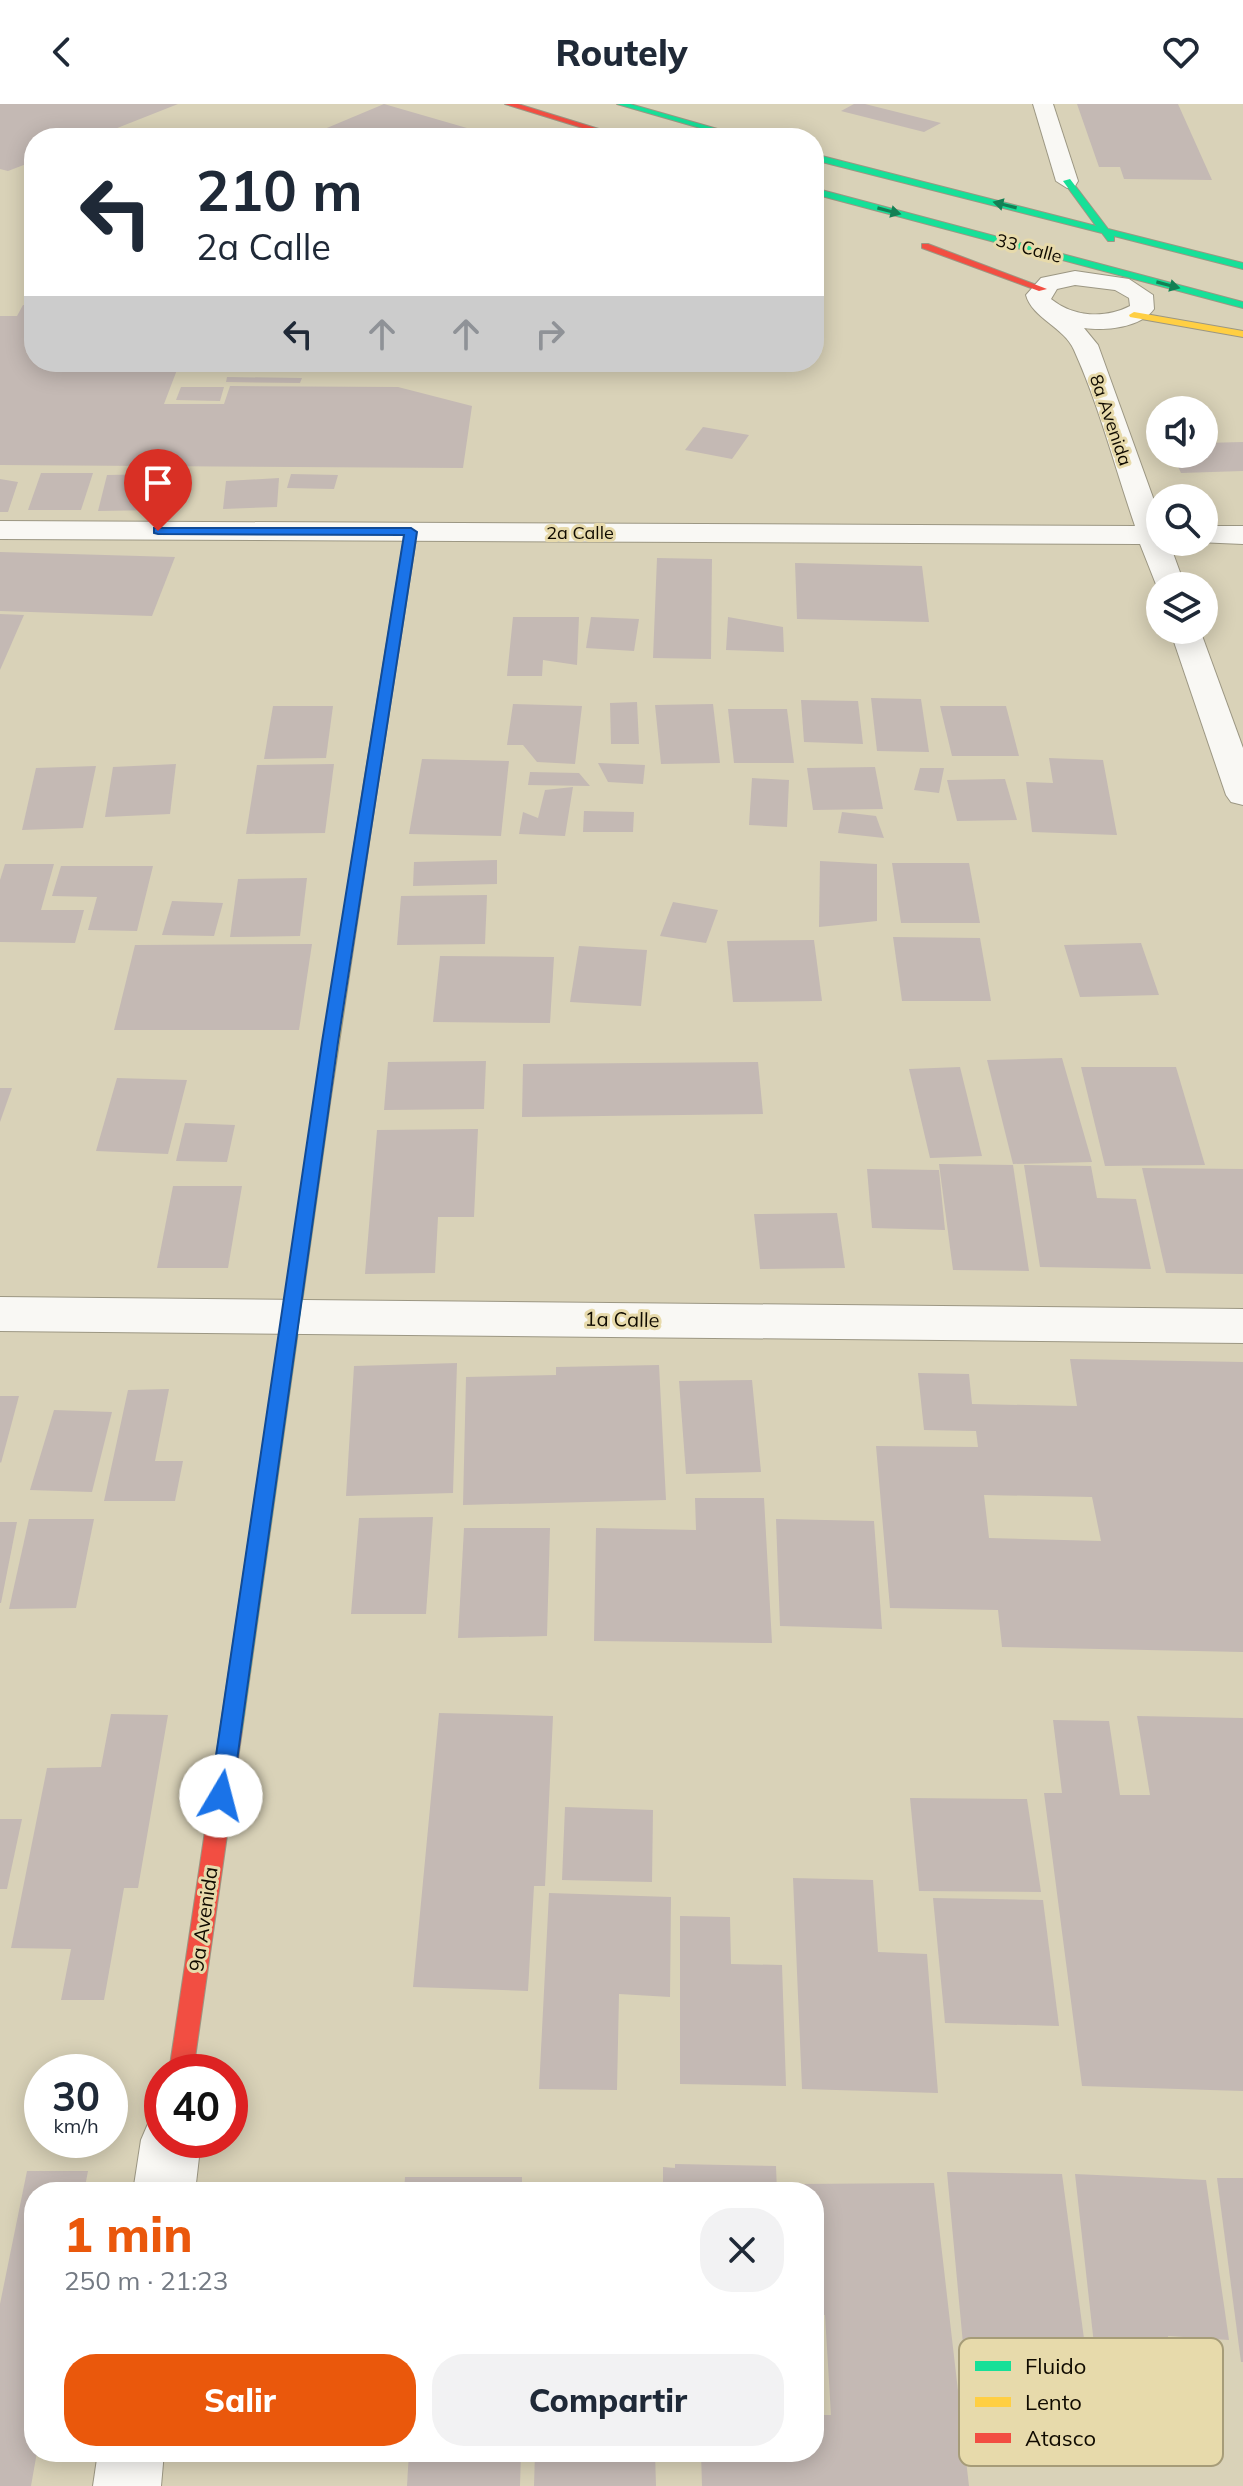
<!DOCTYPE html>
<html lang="es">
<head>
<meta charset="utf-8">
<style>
	body { margin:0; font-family:Mulish,sans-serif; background:#f2f2f3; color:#1f2937; height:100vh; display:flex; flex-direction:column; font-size:30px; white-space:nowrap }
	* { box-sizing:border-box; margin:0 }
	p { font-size:26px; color:#747a83 }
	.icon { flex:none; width:44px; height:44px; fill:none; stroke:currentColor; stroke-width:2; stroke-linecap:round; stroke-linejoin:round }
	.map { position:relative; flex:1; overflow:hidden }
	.sheet { position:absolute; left:24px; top:2078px; width:800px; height:280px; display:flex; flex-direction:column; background:#fff; border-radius:32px; box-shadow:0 4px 20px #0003 }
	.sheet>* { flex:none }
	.hud { position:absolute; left:24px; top:24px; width:800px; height:244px; border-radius:32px; box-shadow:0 4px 20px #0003; background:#fff; color:#1f2937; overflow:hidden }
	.buttons { position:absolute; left:1146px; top:292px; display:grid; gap:16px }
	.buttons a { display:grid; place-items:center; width:72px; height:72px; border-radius:50%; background:#fff; box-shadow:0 4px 20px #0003; font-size:40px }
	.speed { position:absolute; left:24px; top:1950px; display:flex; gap:16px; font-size:40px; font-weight:700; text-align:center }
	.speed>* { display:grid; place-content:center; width:104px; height:104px; border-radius:50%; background:#fff; box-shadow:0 4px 20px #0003; line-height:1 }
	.speed small { font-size:20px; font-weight:400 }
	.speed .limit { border:12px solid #d22; background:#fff; color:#111 }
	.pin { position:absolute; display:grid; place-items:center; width:68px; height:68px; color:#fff; margin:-82px -34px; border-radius:50% 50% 50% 0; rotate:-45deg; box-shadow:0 0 8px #0007 }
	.pin .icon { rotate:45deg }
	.me { position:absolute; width:88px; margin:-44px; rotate:8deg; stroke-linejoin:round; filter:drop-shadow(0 0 6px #0008) }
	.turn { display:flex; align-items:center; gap:28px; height:168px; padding:0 40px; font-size:36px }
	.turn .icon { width:104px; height:104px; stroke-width:2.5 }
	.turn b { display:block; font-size:56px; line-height:68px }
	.lanes { display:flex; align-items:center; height:76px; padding:0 40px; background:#0003; justify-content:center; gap:40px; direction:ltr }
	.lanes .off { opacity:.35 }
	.round { display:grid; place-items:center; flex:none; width:84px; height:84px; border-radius:32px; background:#f2f2f3 }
	.summary { display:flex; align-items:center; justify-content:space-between; height:136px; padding:0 40px }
	h1 { font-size:48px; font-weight:800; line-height:60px; color:#ea580c }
	.button { display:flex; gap:16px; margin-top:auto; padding:16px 40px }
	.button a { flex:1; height:92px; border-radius:32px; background:#ea580c; color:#fff; font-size:32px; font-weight:800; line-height:92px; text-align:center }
	.button a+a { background:#f2f2f3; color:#1f2937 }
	header { display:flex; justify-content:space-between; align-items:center; height:104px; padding:0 40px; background:#fff; font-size:36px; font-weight:800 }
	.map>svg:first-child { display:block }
	.building { fill:#c4b9b4; fill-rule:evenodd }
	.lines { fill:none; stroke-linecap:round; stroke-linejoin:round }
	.street-casing { stroke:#9c9783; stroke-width:2 }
	.fast-casing { stroke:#9c9783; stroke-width:2 }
	.slow-casing { stroke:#9c9783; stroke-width:2 }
	.jam-casing { stroke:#9c9783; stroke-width:2 }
	.street { fill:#f9f8f4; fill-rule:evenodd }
	.fast { fill:#16e098; fill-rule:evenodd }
	.slow { fill:#ffcf43; fill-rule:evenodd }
	.jam { fill:#f24e42; fill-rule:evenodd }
	.oneway { fill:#138054 }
	.route { fill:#1a73e8; stroke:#114b97; stroke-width:2 }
	.labels { text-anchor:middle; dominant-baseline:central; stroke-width:6; stroke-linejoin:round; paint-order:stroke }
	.far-street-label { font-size:18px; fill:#100b00; stroke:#e7daab }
	.street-label { font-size:20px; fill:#100b00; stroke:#e7daab }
	.key { fill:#e7daab; stroke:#a69c78; stroke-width:2 }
	.key-label { font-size:22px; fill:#100b00 }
</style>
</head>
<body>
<header><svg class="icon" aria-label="back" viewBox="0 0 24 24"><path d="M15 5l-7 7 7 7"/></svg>Routely<svg class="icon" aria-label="heart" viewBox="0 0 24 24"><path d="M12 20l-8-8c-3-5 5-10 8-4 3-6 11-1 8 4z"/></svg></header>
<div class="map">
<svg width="1243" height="2382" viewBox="0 0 1243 2382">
	<rect width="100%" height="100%" fill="#d9d2b8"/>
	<g class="building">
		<path d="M 0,0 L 178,0 L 92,34 L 34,34 L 34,57 L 8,67 L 0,65 Z"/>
		<path d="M 384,0 L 498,33 L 498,34 L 303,34 Z"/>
		<path d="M 854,0 L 865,0 L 941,19 L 924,28 L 841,7 Z"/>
		<path d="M 1077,0 L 1178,0 L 1212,76 L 1124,75 L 1120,63 L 1099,63 Z"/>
		<path d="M 23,201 L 34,201 L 34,258 L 180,258 L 164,300 L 224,300 L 230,282 L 398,283 L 472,302 L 463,364 L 0,361 L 0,212 L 17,212 Z"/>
		<path d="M 227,273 L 302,274 L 300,279 L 226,278 Z"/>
		<path d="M 181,283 L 224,283 L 220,297 L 176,296 Z"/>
		<path d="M 703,323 L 749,331 L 732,355 L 685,346 Z"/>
		<path d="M 1243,338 L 1243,367 L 1181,369 L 1172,350 L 1204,350 L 1204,339 Z"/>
		<path d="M 41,369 L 93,369 L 81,406 L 28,406 Z"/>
		<path d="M 165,370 L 157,406 L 98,407 L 107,371 Z"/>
		<path d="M 291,370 L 338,371 L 334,385 L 287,384 Z"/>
		<path d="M 279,374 L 277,403 L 223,405 L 226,377 Z"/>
		<path d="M 0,375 L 18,378 L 8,408 L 0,408 Z"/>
		<path d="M 0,448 L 175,453 L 152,512 L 0,507 Z"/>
		<path d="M 657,454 L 712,455 L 711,555 L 653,554 Z"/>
		<path d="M 795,459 L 922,462 L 929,518 L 797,515 Z"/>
		<path d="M 0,510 L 24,511 L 0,566 Z"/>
		<path d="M 513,513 L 579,513 L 577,561 L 543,556 L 542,572 L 507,572 Z"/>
		<path d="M 591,513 L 639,515 L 634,547 L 586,544 Z"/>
		<path d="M 728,513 L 783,523 L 784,548 L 726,546 Z"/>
		<path d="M 871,594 L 921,595 L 929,648 L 877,647 Z"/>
		<path d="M 801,596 L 858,597 L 863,640 L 804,638 Z"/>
		<path d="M 637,598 L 639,640 L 611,640 L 610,599 Z"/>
		<path d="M 513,600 L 582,602 L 575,660 L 537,658 L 523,641 L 507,641 Z"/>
		<path d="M 713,600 L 720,659 L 661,660 L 655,601 Z"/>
		<path d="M 273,602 L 333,602 L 326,654 L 264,655 Z"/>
		<path d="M 940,602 L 1006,602 L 1019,652 L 952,652 Z"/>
		<path d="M 728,605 L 787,605 L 794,659 L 734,659 Z"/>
		<path d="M 1049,654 L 1103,656 L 1117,731 L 1032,728 L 1026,678 L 1053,679 Z"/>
		<path d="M 422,655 L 509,657 L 501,732 L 409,730 Z"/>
		<path d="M 598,659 L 645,661 L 643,680 L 608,678 Z"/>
		<path d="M 176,660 L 170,710 L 105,713 L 113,663 Z"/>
		<path d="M 334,660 L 325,729 L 246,730 L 257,661 Z"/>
		<path d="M 96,662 L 83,724 L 22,726 L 36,664 Z"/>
		<path d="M 875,663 L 883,705 L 813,706 L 807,664 Z"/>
		<path d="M 920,664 L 944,664 L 939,689 L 914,686 Z"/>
		<path d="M 530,668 L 579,669 L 590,682 L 528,681 Z"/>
		<path d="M 752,674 L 789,676 L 787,723 L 749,721 Z"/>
		<path d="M 1005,675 L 1017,716 L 957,717 L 947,676 Z"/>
		<path d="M 573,683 L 565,732 L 519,730 L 523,708 L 538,714 L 545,686 Z"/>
		<path d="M 584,707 L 634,708 L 633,728 L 583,728 Z"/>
		<path d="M 842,708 L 876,712 L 884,734 L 838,729 Z"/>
		<path d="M 497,756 L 497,780 L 413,782 L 414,758 Z"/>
		<path d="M 820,757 L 877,760 L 877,817 L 819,823 Z"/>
		<path d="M 892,759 L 969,759 L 980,819 L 901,819 Z"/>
		<path d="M 5,760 L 54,760 L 41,806 L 84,806 L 75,839 L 0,838 L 0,776 Z"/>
		<path d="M 61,762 L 153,762 L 137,827 L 88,826 L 97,793 L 52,792 Z"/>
		<path d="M 307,774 L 300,832 L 230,833 L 238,775 Z"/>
		<path d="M 487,791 L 485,840 L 397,841 L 401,792 Z"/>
		<path d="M 172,797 L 223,799 L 214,832 L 162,831 Z"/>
		<path d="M 673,798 L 718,806 L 706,839 L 660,832 Z"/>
		<path d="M 893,833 L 980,834 L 991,897 L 902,897 Z"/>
		<path d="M 814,836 L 822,897 L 733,898 L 727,837 Z"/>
		<path d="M 1141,839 L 1159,891 L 1080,893 L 1064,841 Z"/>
		<path d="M 312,840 L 299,926 L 114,926 L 135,841 Z"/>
		<path d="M 579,842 L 647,846 L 641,902 L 570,898 Z"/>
		<path d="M 440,852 L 554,853 L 550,919 L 433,918 Z"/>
		<path d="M 1062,954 L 1092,1058 L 1013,1060 L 987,956 Z"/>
		<path d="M 486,957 L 484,1005 L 384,1006 L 388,958 Z"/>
		<path d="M 758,958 L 763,1010 L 522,1013 L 523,960 Z"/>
		<path d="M 960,963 L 982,1052 L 930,1054 L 909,965 Z"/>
		<path d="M 1081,963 L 1176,963 L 1205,1061 L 1105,1062 Z"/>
		<path d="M 117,974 L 187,976 L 168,1050 L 96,1047 Z"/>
		<path d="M 0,984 L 12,984 L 0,1018 Z"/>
		<path d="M 185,1019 L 235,1021 L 227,1058 L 176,1057 Z"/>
		<path d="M 478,1025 L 474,1113 L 438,1113 L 435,1169 L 365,1170 L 377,1026 Z"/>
		<path d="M 939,1060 L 1013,1061 L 1029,1167 L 953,1166 Z"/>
		<path d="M 1024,1061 L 1091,1062 L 1097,1094 L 1136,1095 L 1151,1165 L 1040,1163 Z"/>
		<path d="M 1142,1064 L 1243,1065 L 1243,1170 L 1166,1169 Z"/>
		<path d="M 867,1065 L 939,1066 L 945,1126 L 872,1124 Z"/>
		<path d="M 173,1082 L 242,1082 L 228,1164 L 157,1164 Z"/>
		<path d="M 837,1109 L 845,1164 L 760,1165 L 754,1110 Z"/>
		<path d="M 1070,1255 L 1243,1258 L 1243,1548 L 1002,1543 L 998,1506 L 890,1504 L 876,1342 L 978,1343 L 976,1327 L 924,1326 L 918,1269 L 969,1270 L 972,1300 L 1077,1302 ZM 984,1391 L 1092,1393 L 1101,1437 L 989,1434 Z"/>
		<path d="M 457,1259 L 453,1389 L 346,1392 L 354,1262 Z"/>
		<path d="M 659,1261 L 666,1396 L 463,1401 L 466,1273 L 556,1271 L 556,1263 Z"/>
		<path d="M 752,1276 L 761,1368 L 686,1370 L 679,1277 Z"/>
		<path d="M 169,1285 L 155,1357 L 183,1357 L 175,1397 L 104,1397 L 128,1286 Z"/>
		<path d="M 0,1292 L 19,1292 L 1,1359 L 0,1358 Z"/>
		<path d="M 54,1306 L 112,1308 L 92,1388 L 30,1386 Z"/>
		<path d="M 695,1394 L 764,1394 L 772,1539 L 594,1537 L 596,1424 L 696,1426 Z"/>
		<path d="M 433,1413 L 426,1510 L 351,1510 L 359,1414 Z"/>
		<path d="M 29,1415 L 94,1415 L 76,1504 L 9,1505 Z"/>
		<path d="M 776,1415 L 874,1417 L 882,1525 L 780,1522 Z"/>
		<path d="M 0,1418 L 17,1418 L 1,1499 L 0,1499 Z"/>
		<path d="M 464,1424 L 550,1424 L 547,1532 L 458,1534 Z"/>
		<path d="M 439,1609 L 553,1612 L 545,1782 L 534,1782 L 528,1887 L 413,1883 Z"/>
		<path d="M 111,1610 L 168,1611 L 138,1784 L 124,1784 L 104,1896 L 61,1896 L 71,1845 L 11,1844 L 47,1664 L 101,1663 Z"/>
		<path d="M 1137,1612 L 1243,1614 L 1243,1987 L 1082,1982 L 1044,1689 L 1062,1689 L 1053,1616 L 1109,1617 L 1120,1691 L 1150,1691 Z"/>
		<path d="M 910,1694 L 1027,1695 L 1041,1788 L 919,1787 Z"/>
		<path d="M 565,1703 L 653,1706 L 652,1778 L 562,1776 Z"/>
		<path d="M 0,1715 L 22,1715 L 7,1785 L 0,1785 Z"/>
		<path d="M 793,1774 L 873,1776 L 878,1848 L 927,1850 L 938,1989 L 802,1985 Z"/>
		<path d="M 549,1789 L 671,1793 L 670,1893 L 619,1890 L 617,1986 L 539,1985 Z"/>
		<path d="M 933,1794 L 1043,1796 L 1059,1922 L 945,1919 Z"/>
		<path d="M 680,1812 L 730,1813 L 731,1860 L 782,1861 L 786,1982 L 680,1980 Z"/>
		<path d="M 675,2060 L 776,2062 L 777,2088 L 663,2088 L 663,2063 L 675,2064 Z"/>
		<path d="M 27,2067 L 88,2067 L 84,2088 L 34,2088 L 34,2348 L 37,2348 L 31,2382 L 0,2382 L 0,2200 Z"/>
		<path d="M 947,2068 L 1062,2070 L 1085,2242 L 963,2240 Z"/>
		<path d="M 1075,2070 L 1206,2076 L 1229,2236 L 1168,2232 L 1179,2316 L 1102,2312 Z"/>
		<path d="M 405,2073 L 522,2073 L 522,2088 L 404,2088 Z"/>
		<path d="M 1217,2074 L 1243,2074 L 1243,2258 L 1241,2258 Z"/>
		<path d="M 934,2079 L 969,2382 L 702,2382 L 701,2348 L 814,2348 L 814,2311 L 831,2311 L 825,2211 L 814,2211 L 814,2088 L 796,2088 L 795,2080 Z"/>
		<path d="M 544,2083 L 641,2085 L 641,2088 L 544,2088 Z"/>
		<path d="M 409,2348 L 521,2348 L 520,2382 L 407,2382 Z"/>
		<path d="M 535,2348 L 655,2348 L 656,2382 L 534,2382 Z"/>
	</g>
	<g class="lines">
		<defs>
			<g id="street">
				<path d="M 1033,0 L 1053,0 L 1078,77 L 1075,82 L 1067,84 L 1056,77 Z"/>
				<path d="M 1075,167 L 1129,175 L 1153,191 L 1154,205 C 1140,224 1106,227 1084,224 L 1098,241 L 1160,413 L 1160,438 L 1169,438 L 1185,482 L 1160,482 L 1159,488 L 1140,440 L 0,435 L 0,417 L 1135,422 C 1115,364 1099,301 1074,246 C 1064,223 1032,214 1026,191 L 1041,174 ZM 1075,181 L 1115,186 L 1129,194 L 1130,202 C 1105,215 1073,213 1051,195 L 1057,185 Z"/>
				<path d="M 1204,422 L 1243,422 L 1243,440 L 1197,438 L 1204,438 Z"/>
				<path d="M 1170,526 L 1200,526 L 1243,644 L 1243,701 L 1231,698 L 1226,691 Z"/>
				<path d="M 0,1193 L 1243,1205 L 1243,1239 L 0,1227 Z"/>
				<path d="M 162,2009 L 162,2036 L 201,2036 L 195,2088 L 133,2088 L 141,2036 L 150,2015 Z"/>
				<path d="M 98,2348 L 164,2348 L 161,2382 L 93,2382 Z"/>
			</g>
			<g id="fast">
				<path d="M 617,0 L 630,0 L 749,34 L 735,34 Z"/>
				<path d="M 814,50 L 1096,122 L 1063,77 L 1070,75 L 1108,125 L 1243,159 L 1243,165 L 1114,132 L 1114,137 L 1108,137 L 1102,129 L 814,56 Z"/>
				<path d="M 814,84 L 1243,198 L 1243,204 L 814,90 Z"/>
				<path d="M 322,993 L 330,999 L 242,1627 L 239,1634 L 231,1637 L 223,1634 L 220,1627 L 314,999 Z"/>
			</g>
			<g id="slow">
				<path d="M 1134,208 L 1243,227 L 1243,233 L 1130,213 L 1129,211 Z"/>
				<path d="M 371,675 L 378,679 L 330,999 L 322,1005 L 314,999 L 364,679 Z"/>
			</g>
			<g id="jam">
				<path d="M 505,0 L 518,0 L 628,34 L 615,34 Z"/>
				<path d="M 922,140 L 928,140 L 1047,185 L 1039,187 L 922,144 Z"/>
				<path d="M 411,424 L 417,428 L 378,679 L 371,683 L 364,679 L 405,428 Z"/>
				<path d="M 231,1617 L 239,1620 L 242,1627 L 193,1968 L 169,1968 L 220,1627 L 223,1620 Z"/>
			</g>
		</defs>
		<use href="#street" class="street-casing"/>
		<use href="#fast" class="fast-casing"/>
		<use href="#slow" class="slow-casing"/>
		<use href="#jam" class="jam-casing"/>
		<use href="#street" class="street"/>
		<use href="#fast" class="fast"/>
		<use href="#slow" class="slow"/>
		<use href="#jam" class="jam"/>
	</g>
	<defs><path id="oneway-solid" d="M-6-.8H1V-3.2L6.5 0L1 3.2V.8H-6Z" transform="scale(2)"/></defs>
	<g class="oneway">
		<use href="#oneway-solid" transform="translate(1005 101) rotate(-166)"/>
		<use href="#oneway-solid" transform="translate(889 107) rotate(15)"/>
		<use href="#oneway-solid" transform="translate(1168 181) rotate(15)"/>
	</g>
	<path class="route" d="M 154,424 L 411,424 L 417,428 L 338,938 L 232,1692 L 229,1699 L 221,1703 L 213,1699 L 210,1692 L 322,938 L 404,431 L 158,430 L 154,429 Z"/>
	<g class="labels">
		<g class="far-street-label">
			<text transform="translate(1029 144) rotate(15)">33 Calle</text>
			<text transform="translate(1111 316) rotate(71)">8a Avenida</text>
			<text x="580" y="428">2a Calle</text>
		</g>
		<g class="street-label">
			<text transform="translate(622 1215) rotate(1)">1a Calle</text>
			<text transform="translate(203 1815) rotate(-82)">9a Avenida</text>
		</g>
	</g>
	<rect x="959" y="2234" width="264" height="128" rx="12" class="key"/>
	<rect x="975" y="2257" width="36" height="10" fill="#16e098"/>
	<rect x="975" y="2293" width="36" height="10" fill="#ffcf43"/>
	<rect x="975" y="2329" width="36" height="10" fill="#f24e42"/>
	<g class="key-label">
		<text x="1025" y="2270">Fluido</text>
		<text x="1025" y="2306">Lento</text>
		<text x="1025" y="2342">Atasco</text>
	</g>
</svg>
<div class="buttons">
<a><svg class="icon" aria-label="sound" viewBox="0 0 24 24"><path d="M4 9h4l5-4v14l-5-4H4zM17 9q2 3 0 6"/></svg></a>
<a><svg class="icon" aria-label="search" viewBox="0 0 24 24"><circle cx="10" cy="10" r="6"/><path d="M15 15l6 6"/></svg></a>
<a><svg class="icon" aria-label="layers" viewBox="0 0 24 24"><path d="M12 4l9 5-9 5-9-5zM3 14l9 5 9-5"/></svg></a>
</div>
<div class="speed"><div>30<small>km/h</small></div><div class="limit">40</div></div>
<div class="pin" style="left:158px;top:427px;background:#d93025"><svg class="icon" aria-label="arrive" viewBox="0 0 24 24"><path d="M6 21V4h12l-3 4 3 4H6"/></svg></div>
<svg class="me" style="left:221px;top:1692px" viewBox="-20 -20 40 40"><circle r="19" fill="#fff"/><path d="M0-13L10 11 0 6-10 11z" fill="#1a73e8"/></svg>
<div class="hud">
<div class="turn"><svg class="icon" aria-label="left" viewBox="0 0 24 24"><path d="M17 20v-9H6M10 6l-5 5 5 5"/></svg><div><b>210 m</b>2a Calle</div></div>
<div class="lanes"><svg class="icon" aria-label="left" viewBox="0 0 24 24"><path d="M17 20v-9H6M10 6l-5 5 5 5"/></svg><svg class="icon off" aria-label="ahead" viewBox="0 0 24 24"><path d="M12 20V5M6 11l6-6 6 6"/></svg><svg class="icon off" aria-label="ahead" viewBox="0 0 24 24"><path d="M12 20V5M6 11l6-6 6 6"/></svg><svg class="icon off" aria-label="right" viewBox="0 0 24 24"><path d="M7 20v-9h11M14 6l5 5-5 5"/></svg></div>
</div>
<section class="sheet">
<div class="summary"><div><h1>1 min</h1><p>250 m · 21:23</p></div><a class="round"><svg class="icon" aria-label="close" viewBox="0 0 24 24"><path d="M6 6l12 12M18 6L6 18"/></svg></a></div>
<div class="button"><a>Salir</a><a>Compartir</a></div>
</section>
</div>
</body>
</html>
